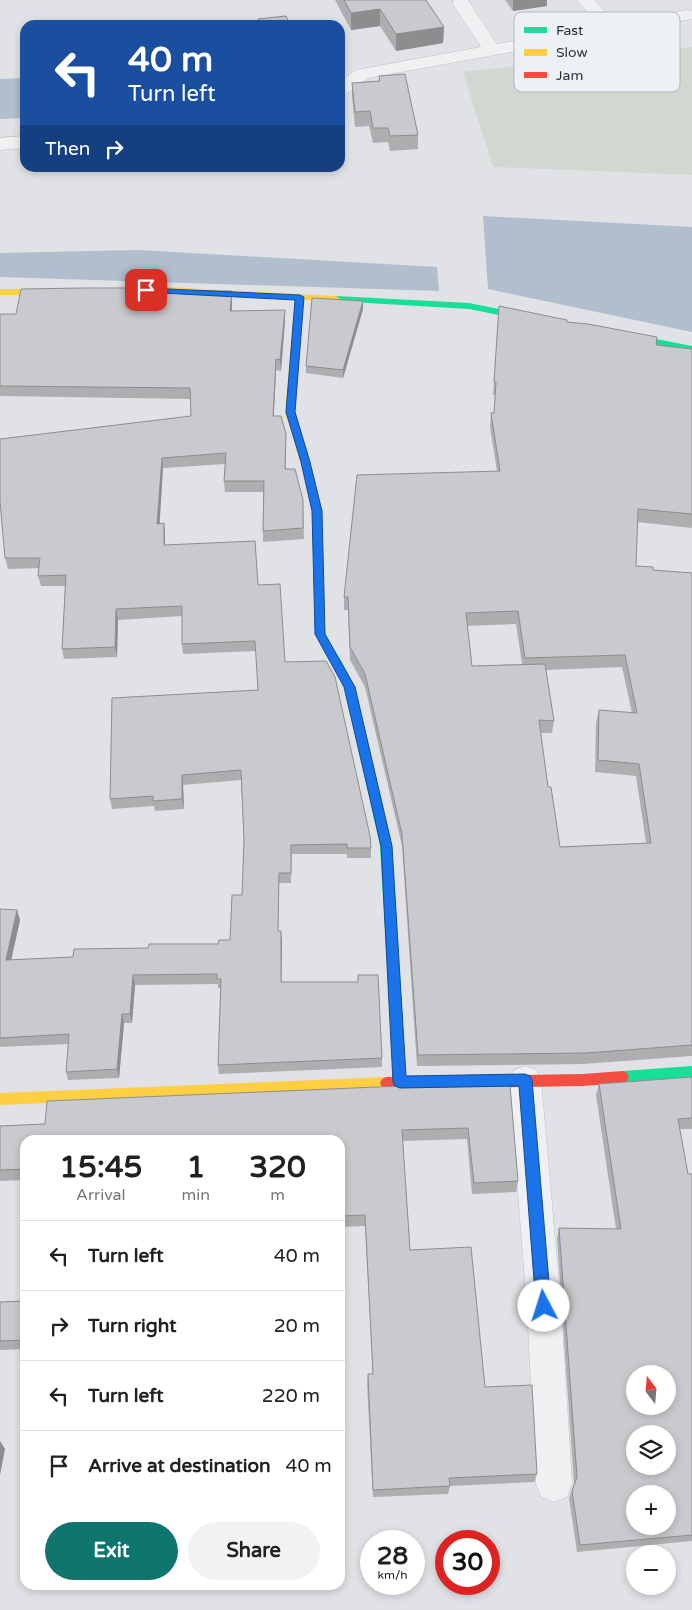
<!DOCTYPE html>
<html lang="en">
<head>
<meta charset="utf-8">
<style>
	body { margin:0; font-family:"Varela Round",sans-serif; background:#f2f2f2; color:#202124; height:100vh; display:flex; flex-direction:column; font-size:19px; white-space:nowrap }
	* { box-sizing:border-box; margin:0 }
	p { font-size:16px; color:#757577 }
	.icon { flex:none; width:28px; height:28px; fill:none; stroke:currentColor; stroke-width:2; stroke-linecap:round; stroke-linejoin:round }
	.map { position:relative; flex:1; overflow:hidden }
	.side { position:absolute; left:20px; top:1135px; width:325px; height:455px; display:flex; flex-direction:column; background:#fff; border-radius:15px; box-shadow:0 2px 8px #0003 }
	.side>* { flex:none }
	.guide { position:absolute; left:20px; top:20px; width:325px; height:152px; border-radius:15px; box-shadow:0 2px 8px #0003; background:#1a4fa0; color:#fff; overflow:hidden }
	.needle { width:32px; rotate:344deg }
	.tools { position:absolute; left:626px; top:1365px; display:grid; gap:10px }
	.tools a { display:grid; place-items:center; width:50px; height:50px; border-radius:50%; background:#fff; box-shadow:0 2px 8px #0003; font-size:25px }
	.speed { position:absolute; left:360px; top:1530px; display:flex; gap:10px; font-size:25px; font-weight:700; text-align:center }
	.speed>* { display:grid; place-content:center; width:65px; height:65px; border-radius:50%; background:#fff; box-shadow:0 2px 8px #0003; line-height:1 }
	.speed small { font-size:12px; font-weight:400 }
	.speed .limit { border:8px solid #d22; background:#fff; color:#111 }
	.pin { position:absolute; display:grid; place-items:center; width:42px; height:42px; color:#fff; margin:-21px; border-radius:10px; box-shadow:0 2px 8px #0006 }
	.me { position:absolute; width:55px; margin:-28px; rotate:355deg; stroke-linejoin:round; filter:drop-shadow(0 0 4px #0008) }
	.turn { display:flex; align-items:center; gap:18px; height:105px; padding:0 25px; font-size:22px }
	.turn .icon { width:65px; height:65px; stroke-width:2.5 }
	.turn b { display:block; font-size:35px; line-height:42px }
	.then { display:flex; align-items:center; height:48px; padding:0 25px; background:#0003; gap:10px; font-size:19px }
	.eta { display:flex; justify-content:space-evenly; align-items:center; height:85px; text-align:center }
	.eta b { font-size:30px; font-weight:700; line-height:35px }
	.action { display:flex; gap:10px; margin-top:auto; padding:10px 25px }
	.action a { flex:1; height:58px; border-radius:30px; background:#0f766e; color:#fff; font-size:20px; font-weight:700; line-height:58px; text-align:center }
	.action a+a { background:#f2f2f2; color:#202124 }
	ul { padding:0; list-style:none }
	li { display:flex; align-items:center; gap:15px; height:70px; padding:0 25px; border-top:1px solid #e0e0e0 }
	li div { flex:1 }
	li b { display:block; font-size:19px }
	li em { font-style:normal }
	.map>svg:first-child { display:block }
	.green { fill:#d1d8d1 }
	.water { fill:#b1becd }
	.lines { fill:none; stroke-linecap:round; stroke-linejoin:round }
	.street-casing { stroke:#bfc0c3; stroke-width:1 }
	.street { fill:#eff0f2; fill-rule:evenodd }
	.fast { fill:#16e098; fill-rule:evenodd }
	.slow { fill:#ffcf43; fill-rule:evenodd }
	.jam { fill:#f24e42; fill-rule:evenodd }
	.wall { fill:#adaeb0; fill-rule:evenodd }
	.shaded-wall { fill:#8d8d90 }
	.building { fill:#c9cacd; stroke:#8d8d90; fill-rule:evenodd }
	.route { fill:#1a73e8; stroke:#114b97 }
	.key { fill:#eef1f4; stroke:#b3b7bd; stroke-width:1 }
	.key-label { font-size:14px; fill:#2a303c }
</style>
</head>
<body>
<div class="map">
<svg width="692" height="1610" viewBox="0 0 692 1610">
	<rect width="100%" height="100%" fill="#e0e2e5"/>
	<path class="green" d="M 692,47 L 692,175 L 493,167 L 463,72 Z"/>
	<g class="water">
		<path d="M 25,78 L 25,118 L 0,119 L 0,79 Z"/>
		<path d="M 483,216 L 692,227 L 692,332 L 488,289 Z"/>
		<path d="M 138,250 L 437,267 L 439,291 L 0,277 L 0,253 Z"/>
	</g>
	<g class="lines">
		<defs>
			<g id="street">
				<path d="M 454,0 L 468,0 L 497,44 L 599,26 L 577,0 L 595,0 L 615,23 L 688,10 L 692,11 L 692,19 L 368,78 L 346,94 L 340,95 L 340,81 L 356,70 L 481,47 L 452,3 Z"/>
				<path d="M 25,136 L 25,148 L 0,150 L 0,138 Z"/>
				<path d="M 525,1066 L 536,1070 L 541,1080 L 561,1306 L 572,1484 L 567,1497 L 554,1502 L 541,1497 L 536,1484 L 527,1306 L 509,1080 L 514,1070 Z"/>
			</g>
		</defs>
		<use href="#street" class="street-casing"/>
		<use href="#street" class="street"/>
		<g class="fast">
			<path d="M 336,296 L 469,303 L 534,316 L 538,319 L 534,322 L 469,309 L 333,301 L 332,299 Z"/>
			<path d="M 621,332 L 692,346 L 692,352 L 618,337 L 618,333 Z"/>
			<path d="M 335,656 L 339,657 L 355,687 L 392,846 L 406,1082 L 404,1086 L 400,1088 L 396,1086 L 394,1082 L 380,846 L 345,687 L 330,660 Z"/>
			<path d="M 692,1066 L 692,1078 L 623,1083 L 619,1081 L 617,1077 L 619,1073 L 623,1071 Z"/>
		</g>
		<g class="slow">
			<path d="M 164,287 L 336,296 L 340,299 L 336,302 L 304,300 L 295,412 L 310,461 L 322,511 L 325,634 L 340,660 L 339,663 L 331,663 L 315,634 L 312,511 L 300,461 L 285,412 L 295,299 L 164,293 L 106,294 L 102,291 L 106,288 Z"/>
			<path d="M 0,289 L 58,289 L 62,292 L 58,295 L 0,295 Z"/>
			<path d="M 386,1077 L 390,1079 L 392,1083 L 390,1087 L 386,1089 L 0,1105 L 0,1093 Z"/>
		</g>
		<path class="jam" d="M 623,1071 L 627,1073 L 629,1077 L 627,1081 L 623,1083 L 583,1086 L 386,1089 L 382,1087 L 380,1083 L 382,1079 L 386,1077 L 583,1074 Z"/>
	</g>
	<g class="wall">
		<path d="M 335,0 L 426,0 L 444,27 L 443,43 L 396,51 L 380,26 L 351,30 Z"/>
		<path d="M 505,0 L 547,0 L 547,6 L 513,11 Z"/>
		<path d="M 379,76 L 418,135 L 418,149 L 390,151 L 388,142 L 373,143 L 369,126 L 355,127 L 352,97 L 352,83 L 379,81 Z"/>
		<path d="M 145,291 L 232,302 L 232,311 L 285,321 L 281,371 L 276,370 L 274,416 L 286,434 L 286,469 L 303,500 L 304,539 L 263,542 L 263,492 L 225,492 L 224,481 L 225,464 L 163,468 L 159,524 L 164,523 L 165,534 L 165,545 L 258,585 L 285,662 L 371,848 L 371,858 L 347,858 L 347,854 L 292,854 L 291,883 L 279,883 L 278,931 L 282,941 L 281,982 L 382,1058 L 382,1067 L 219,1074 L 218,1065 L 221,988 L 218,988 L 218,984 L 135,985 L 132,1023 L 124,1023 L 119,1078 L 68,1080 L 66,1072 L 68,1044 L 0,1047 L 0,909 L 20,920 L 11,960 L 73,957 L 148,948 L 218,944 L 230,940 L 242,895 L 244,840 L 241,780 L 183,785 L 184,809 L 155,811 L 154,806 L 112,809 L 110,799 L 258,690 L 256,651 L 183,654 L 182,644 L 182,616 L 118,620 L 117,657 L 64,659 L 62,649 L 65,586 L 41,586 L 38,576 L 39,568 L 8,569 L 5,558 L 191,416 L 190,399 L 0,396 L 0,314 L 16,314 Z"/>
		<path d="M 363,309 L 343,378 L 306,373 L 306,366 Z"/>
		<path d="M 498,320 L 567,322 L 656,345 L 692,349 L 692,528 L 637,522 L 636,566 L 653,570 L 692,573 L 692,1056 L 583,1064 L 417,1066 L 402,846 L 365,687 L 350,660 L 348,610 L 344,610 L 344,597 L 497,471 L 490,427 L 491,413 L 494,413 L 495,395 L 493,395 ZM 516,624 L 522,664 L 472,666 L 467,626 ZM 622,667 L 632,713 L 599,710 L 596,723 L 595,772 L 636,776 L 646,843 L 560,847 L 548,787 L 540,733 L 552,733 L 554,721 L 546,670 Z"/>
		<path d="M 692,1077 L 692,1129 L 679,1129 L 688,1174 L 692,1174 L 692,1541 L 577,1552 L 569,1498 L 574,1484 L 557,1238 L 559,1228 L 616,1229 L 596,1095 L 599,1084 Z"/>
		<path d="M 510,1085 L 518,1181 L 516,1192 L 472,1194 L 467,1139 L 402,1141 L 410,1250 L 485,1387 L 537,1474 L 534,1482 L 450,1486 L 448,1494 L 373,1497 L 367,1383 L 368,1374 L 373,1374 L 365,1226 L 340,1227 L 340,1140 L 25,1140 L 25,1180 L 0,1181 L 0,1126 L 45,1124 Z"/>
		<path d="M 25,1301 L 25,1349 L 0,1350 L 0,1302 Z"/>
	</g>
	<g class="shaded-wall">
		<path d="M 513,0 L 547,0 L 547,6 L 513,11 Z"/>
		<path d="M 380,9 L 380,26 L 351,30 L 351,13 Z"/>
		<path d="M 444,27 L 443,43 L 396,51 L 396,34 Z"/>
		<path d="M 232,291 L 232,302 L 231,322 L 230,311 Z"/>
		<path d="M 363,301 L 363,309 L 343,378 L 343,370 Z"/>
		<path d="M 285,310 L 285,321 L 281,371 L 280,360 Z"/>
		<path d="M 276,359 L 276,370 L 273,426 L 273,416 Z"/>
		<path d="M 162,458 L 163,468 L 159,534 L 157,524 Z"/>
		<path d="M 164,523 L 165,534 L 165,556 L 164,545 Z"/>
		<path d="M 116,609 L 118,620 L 117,657 L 115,647 Z"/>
		<path d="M 182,775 L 183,785 L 184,809 L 182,799 Z"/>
		<path d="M 17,910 L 20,920 L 9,970 L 6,960 Z"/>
		<path d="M 281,931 L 282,941 L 281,992 Z"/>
		<path d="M 133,975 L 135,985 L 132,1023 L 130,1014 Z"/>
		<path d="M 122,1014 L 124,1023 L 119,1078 L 117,1069 Z"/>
		<path d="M 0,1441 L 5,1449 L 0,1475 Z"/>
	</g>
	<g class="building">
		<path d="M 344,0 L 426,0 L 444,27 L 396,34 L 380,9 L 351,13 Z"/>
		<path d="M 286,16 L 290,25 L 234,25 L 259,23 L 258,19 Z"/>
		<path d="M 405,74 L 418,135 L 390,136 L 388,128 L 373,128 L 370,111 L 355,112 L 352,83 L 380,81 L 379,76 Z"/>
		<path d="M 84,288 L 145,288 L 144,291 L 232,291 L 230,311 L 285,310 L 280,360 L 276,359 L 273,416 L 281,416 L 286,434 L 285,469 L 295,469 L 303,500 L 303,528 L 263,531 L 264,481 L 224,481 L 226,453 L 162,458 L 157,524 L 164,523 L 164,545 L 255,541 L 258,585 L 280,584 L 285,662 L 326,661 L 335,677 L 370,836 L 371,848 L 347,848 L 347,844 L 291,845 L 291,873 L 279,873 L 278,931 L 281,931 L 281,982 L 358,982 L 358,975 L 378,975 L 382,1058 L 218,1065 L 221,979 L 217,979 L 217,974 L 133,975 L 130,1014 L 122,1014 L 117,1069 L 66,1072 L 69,1034 L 0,1038 L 0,909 L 17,910 L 6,960 L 73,957 L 74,949 L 148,948 L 149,944 L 218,944 L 219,940 L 230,940 L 232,895 L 242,895 L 244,840 L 241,770 L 182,775 L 182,799 L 153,801 L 153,796 L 110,799 L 112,698 L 258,690 L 255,641 L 182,644 L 182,606 L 116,609 L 115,647 L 62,649 L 66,575 L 38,576 L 40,558 L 5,558 L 0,501 L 0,439 L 191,416 L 190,388 L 0,386 L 0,314 L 16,314 L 21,289 Z"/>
		<path d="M 312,298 L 363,301 L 343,370 L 306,366 Z"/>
		<path d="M 499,306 L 567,320 L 567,322 L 588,324 L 657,337 L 656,345 L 692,349 L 692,514 L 638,509 L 636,566 L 653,567 L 653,570 L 692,573 L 692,1045 L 586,1053 L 418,1055 L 402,834 L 365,674 L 350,647 L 348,597 L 344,597 L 357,475 L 500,471 L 491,413 L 494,413 L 496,382 L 494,382 ZM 518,611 L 525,658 L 625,655 L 637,713 L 599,710 L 598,760 L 639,764 L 651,843 L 560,847 L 551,787 L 548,787 L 539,720 L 554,721 L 545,664 L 472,666 L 466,613 Z"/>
		<path d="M 692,1077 L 692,1118 L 678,1119 L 688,1174 L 692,1174 L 692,1535 L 580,1545 L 572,1491 L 577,1477 L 559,1228 L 621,1229 L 599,1084 ZM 635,1374 L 668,1374 L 668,1406 L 635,1406 ZM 635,1434 L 668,1434 L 668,1466 L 635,1466 ZM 635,1494 L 668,1494 L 668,1526 L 635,1526 Z"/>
		<path d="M 510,1085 L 518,1181 L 474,1183 L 468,1128 L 402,1130 L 410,1250 L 471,1247 L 485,1387 L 532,1385 L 537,1474 L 449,1478 L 450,1486 L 373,1490 L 368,1374 L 373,1374 L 365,1215 L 340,1216 L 340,1140 L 25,1140 L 25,1169 L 0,1170 L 0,1126 L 45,1124 L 47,1101 L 401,1086 Z"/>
		<path d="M 25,1301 L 25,1340 L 0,1341 L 0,1302 Z"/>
	</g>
	<path class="route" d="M 146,288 L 300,295 L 304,297 L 295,412 L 310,462 L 322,511 L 325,634 L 355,687 L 392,846 L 406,1076 L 525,1074 L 530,1076 L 532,1080 L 551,1306 L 548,1311 L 544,1313 L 539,1311 L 536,1306 L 519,1086 L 400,1088 L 395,1086 L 393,1082 L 381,846 L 344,687 L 315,634 L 312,511 L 301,462 L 286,412 L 295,300 L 142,292 L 142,289 Z"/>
	<rect x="514" y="12" width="166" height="80" rx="8" class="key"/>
	<rect x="524" y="27" width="23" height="6" fill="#16e098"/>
	<rect x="524" y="49" width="23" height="7" fill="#ffcf43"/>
	<rect x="524" y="72" width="23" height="6" fill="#f24e42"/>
	<g class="key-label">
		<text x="556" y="35">Fast</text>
		<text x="556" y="57">Slow</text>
		<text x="556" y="80">Jam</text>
	</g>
</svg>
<div class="tools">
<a><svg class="needle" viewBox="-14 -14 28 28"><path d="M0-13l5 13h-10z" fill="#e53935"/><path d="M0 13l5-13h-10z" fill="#757577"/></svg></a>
<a><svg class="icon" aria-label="layers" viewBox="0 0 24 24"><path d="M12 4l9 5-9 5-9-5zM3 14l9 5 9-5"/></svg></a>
<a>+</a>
<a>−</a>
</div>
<div class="speed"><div>28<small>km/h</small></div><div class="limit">30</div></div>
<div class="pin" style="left:146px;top:290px;background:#d93025"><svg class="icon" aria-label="arrive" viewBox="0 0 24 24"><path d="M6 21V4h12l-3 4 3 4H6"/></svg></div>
<svg class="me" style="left:544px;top:1306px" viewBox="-20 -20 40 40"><circle r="19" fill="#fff"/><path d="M0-13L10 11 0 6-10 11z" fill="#1a73e8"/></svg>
<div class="guide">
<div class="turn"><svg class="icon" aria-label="left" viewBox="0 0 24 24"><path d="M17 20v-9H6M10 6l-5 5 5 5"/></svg><div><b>40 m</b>Turn left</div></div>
<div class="then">Then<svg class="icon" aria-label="right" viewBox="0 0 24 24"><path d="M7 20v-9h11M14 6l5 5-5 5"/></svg></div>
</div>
<section class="side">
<div class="eta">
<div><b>15:45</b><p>Arrival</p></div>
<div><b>1</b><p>min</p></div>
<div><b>320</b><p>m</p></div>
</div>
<ul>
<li><svg class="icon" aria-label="left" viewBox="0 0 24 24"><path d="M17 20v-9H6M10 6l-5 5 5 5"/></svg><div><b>Turn left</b></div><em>40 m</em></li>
<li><svg class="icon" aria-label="right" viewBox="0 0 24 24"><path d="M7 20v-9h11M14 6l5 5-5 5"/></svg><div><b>Turn right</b></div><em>20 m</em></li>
<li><svg class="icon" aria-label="left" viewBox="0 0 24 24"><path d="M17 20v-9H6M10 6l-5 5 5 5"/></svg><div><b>Turn left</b></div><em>220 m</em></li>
<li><svg class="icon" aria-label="arrive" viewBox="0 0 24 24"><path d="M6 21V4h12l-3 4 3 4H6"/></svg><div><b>Arrive at destination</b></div><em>40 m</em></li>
</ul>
<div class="action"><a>Exit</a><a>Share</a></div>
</section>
</div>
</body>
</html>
